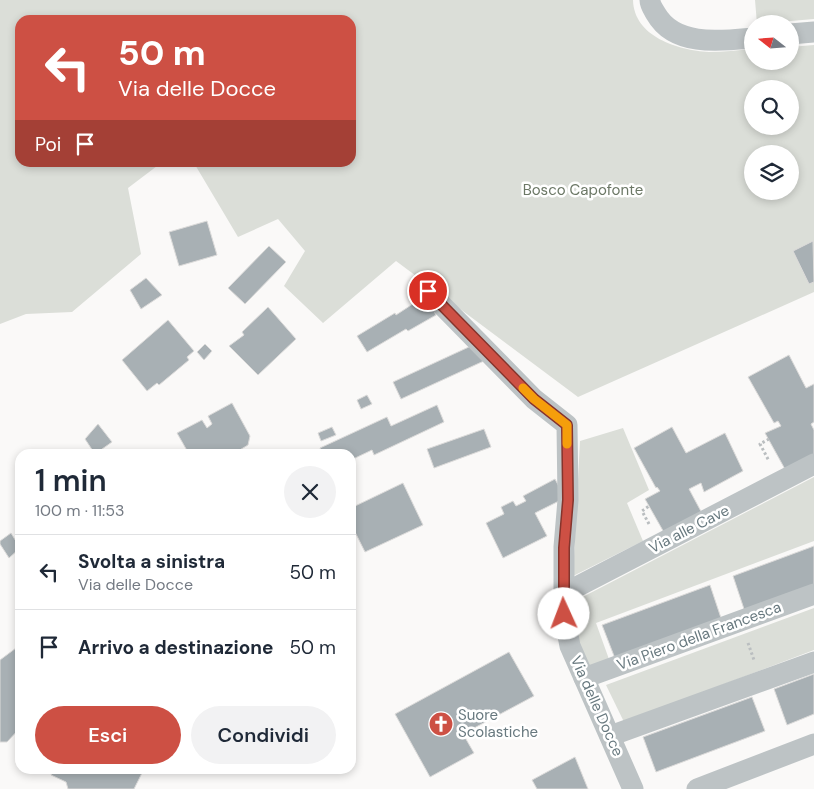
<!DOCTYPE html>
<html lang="it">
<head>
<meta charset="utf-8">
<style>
	body { margin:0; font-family:"DM Sans",sans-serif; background:#f2f2f3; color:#1f2937; height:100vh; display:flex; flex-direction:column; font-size:19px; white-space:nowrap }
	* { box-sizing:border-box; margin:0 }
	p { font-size:16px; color:#747a83 }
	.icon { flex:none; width:28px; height:28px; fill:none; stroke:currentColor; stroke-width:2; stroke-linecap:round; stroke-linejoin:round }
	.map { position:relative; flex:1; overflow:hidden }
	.drawer { position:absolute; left:15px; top:449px; width:341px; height:325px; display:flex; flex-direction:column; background:#fff; border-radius:15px; box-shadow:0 2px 8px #0003 }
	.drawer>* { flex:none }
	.guide { position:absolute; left:15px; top:15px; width:341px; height:152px; border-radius:15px; box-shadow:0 2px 8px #0003; background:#cd5044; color:#fff; overflow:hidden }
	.needle { width:32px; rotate:287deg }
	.buttons { position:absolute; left:744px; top:15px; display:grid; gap:10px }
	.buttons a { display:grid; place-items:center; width:55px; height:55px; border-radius:50%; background:#fff; box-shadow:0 2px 8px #0003; font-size:25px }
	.pin { position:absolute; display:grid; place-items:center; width:42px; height:42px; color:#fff; margin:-21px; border:2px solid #fff; border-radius:50%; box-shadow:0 1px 5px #0007 }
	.me { position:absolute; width:55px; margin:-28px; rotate:358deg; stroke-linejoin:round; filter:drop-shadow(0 0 4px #0008) }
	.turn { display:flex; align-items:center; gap:18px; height:105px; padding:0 20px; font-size:22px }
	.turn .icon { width:65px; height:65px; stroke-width:2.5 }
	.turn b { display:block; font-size:35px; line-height:42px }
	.then { display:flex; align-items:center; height:48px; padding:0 20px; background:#0003; gap:10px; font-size:19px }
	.round { display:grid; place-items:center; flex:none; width:52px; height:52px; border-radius:26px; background:#f2f2f3 }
	.overview { display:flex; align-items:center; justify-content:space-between; height:85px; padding:0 20px }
	h1 { font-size:30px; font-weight:600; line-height:38px }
	.primary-button { display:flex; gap:10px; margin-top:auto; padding:10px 20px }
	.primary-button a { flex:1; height:58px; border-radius:30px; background:#cd5044; color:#fff; font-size:20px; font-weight:600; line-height:58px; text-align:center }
	.primary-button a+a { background:#f2f2f3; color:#1f2937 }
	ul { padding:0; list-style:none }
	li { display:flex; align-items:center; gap:15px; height:75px; padding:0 20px; border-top:1px solid #e0e1e3 }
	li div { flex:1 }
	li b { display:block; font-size:19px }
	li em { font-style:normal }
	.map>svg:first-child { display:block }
	.green { fill:#dbded8; fill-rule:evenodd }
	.building { fill:#a8b0b4; stroke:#dcdbda }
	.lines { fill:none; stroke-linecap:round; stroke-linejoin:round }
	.path { stroke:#babec0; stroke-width:3; stroke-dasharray:2.5 2.5; stroke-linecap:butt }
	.street { stroke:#bdc3c5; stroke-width:21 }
	.route-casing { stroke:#85342c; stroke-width:12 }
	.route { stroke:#cd5044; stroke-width:9 }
	.slow { stroke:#f59e0b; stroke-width:9 }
	.labels { text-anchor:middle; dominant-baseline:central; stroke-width:5; stroke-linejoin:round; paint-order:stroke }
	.park-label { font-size:15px; fill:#6c7866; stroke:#fff }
	.street-label { font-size:15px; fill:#68797f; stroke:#fff }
	.poi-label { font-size:15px; fill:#68797f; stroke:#fff; text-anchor:start }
</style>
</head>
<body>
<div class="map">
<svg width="814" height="789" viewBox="0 0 814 789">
	<rect width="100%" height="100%" fill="#faf9f8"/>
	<g class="green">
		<path d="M 0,0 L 633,0 C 634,37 678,50 709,52 C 723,52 738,50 752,49 L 752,61 L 790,61 L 790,47 L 814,45 L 814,292 L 578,397 L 396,261 L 323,323 L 284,286 L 305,251 L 278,219 L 238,237 L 194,163 L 351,162 L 351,20 L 20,20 L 20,162 L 161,163 L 128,188 L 141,254 L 72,312 L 26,314 L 0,324 ZM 752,89 L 790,89 L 790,126 L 752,126 ZM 752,154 L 790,154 L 790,191 L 752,191 Z"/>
		<path d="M 755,0 L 814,0 L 814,19 L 757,24 Z"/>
		<path d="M 623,428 L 649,490 L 627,503 L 643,541 L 573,576 L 580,441 Z"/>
		<path d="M 814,477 L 814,541 L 596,623 L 610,662 L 589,669 L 578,641 L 573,602 Z"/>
		<path d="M 814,608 L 814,650 L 624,722 L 606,685 Z"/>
	</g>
	<g class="building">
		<path d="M 207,221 L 217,255 L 179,266 L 169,232 Z"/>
		<path d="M 813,241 L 814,282 L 809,284 L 793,251 Z"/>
		<path d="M 269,246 L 286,262 L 245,304 L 228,288 Z"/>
		<path d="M 146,278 L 162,295 L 141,309 L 130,290 Z"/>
		<path d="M 425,296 L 436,315 L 408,331 L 406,329 L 367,352 L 357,336 L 395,313 L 396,315 Z"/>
		<path d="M 268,307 L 296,339 L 258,375 L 229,346 L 244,335 L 242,332 Z"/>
		<path d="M 168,320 L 194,351 L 187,357 L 189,360 L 159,385 L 157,383 L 147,391 L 122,360 Z"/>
		<path d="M 205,344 L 212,351 L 204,360 L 197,352 Z"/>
		<path d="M 471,346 L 486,360 L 401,399 L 393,382 Z"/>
		<path d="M 789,355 L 806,388 L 814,384 L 814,422 L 811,424 L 814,430 L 814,456 L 786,471 L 765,433 L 781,426 L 778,421 L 774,423 L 748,377 Z"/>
		<path d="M 367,395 L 372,404 L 361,409 L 357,400 Z"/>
		<path d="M 232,403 L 250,436 L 248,445 L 233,454 L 189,454 L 177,433 L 202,420 L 207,428 L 212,424 L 208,416 Z"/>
		<path d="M 437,405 L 444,422 L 374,455 L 372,450 L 351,460 L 351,454 L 323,454 L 320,448 L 387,417 L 391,426 Z"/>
		<path d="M 98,424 L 112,442 L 95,454 L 85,439 Z"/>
		<path d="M 332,427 L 336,435 L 321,441 L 318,433 Z"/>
		<path d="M 672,427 L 686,453 L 725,433 L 743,471 L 704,492 L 701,483 L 689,489 L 704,517 L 666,536 L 645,499 L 660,491 L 657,487 L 656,488 L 634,448 Z"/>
		<path d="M 484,429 L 491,447 L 434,468 L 427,449 Z"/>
		<path d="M 555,479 L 565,498 L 535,513 L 547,536 L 503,558 L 486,523 L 504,514 L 501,507 L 513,501 L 516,506 L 526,501 L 523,496 Z"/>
		<path d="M 403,483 L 423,525 L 365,552 L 351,524 L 351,508 Z"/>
		<path d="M 11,533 L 20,548 L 9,558 L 0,544 L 0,541 Z"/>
		<path d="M 814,546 L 814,587 L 745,612 L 733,576 Z"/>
		<path d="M 710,585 L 722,621 L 616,661 L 602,625 Z"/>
		<path d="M 20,645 L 20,728 L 7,742 L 0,742 L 0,660 Z"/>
		<path d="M 509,652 L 534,696 L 463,734 L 474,753 L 430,777 L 395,714 Z"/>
		<path d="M 814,674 L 814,714 L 787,725 L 774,689 Z"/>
		<path d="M 752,697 L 765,731 L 656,772 L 643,737 Z"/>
		<path d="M 575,757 L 588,789 L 537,789 L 532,780 Z"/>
		<path d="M 54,769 L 144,769 L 134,789 L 68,789 L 66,782 L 51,775 Z"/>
	</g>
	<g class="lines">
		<g class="path">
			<path d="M 769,439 L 760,444 L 769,461"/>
			<path d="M 649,524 L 642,511 L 649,506"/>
			<path d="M 748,643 L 754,660"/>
		</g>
		<g class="street">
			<path d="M 650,0 C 650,5 653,9 656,14 C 675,47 721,41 752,38"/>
			<path d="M 790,34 L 814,32"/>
			<path d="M 428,291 L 534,399 L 567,425 L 568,500 L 564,547 L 564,614 L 570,646 L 633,789"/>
			<path d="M 563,594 L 814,464"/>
			<path d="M 584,678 L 814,594"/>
			<path d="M 610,736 L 814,662"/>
			<path d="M 697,789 L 814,744"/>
		</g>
	</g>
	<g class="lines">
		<defs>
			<path id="route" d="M 428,291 L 534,399 L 567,425 L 568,500 L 564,548 L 564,614"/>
		</defs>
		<use href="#route" class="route-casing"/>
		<use href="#route" class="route"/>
		<path class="slow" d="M 523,388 L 534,399 L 567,425 L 567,444"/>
	</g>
	<defs>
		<symbol id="church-disc" viewBox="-11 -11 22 22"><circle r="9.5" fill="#cd5044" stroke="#fff"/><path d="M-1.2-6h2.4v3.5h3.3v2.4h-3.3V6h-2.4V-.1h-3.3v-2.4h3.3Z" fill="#fff"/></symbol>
	</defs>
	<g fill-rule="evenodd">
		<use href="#church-disc" x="427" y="710" width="28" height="28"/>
	</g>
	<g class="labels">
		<g class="park-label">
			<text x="583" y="190">Bosco Capofonte</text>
		</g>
		<g class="street-label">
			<text transform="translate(689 529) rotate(-27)">Via alle Cave</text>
			<text transform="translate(699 636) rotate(-20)">Via Piero della Francesca</text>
			<text transform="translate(597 706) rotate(66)">Via delle Docce</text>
		</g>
		<g class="poi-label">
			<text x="458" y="715">Suore<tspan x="458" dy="17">Scolastiche</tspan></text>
		</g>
	</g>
</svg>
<div class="buttons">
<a><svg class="needle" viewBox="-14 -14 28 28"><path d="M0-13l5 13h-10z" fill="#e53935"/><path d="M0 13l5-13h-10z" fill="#747a83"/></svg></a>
<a><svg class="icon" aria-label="search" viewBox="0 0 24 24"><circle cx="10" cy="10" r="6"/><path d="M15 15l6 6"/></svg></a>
<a><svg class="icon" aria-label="layers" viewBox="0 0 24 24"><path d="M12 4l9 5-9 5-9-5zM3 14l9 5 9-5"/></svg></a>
</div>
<div class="pin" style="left:428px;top:291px;background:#d93025"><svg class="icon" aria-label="arrive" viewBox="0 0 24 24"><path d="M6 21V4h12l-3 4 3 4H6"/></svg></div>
<svg class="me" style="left:564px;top:614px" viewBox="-20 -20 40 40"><circle r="19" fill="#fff"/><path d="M0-13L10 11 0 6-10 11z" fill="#cd5044"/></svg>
<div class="guide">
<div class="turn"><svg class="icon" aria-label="left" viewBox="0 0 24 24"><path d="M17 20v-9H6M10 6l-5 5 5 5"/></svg><div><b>50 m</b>Via delle Docce</div></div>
<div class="then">Poi<svg class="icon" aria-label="arrive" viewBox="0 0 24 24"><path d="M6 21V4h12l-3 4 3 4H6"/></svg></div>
</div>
<section class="drawer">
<div class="overview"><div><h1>1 min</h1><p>100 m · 11:53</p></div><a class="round"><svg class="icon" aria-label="close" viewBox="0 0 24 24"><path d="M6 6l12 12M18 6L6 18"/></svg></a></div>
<ul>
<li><svg class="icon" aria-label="left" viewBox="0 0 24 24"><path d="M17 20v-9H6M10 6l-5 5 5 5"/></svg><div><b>Svolta a sinistra</b><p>Via delle Docce</p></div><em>50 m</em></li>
<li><svg class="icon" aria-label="arrive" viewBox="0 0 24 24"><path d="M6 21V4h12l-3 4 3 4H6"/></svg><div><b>Arrivo a destinazione</b></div><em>50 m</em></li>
</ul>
<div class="primary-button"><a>Esci</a><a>Condividi</a></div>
</section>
</div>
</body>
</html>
